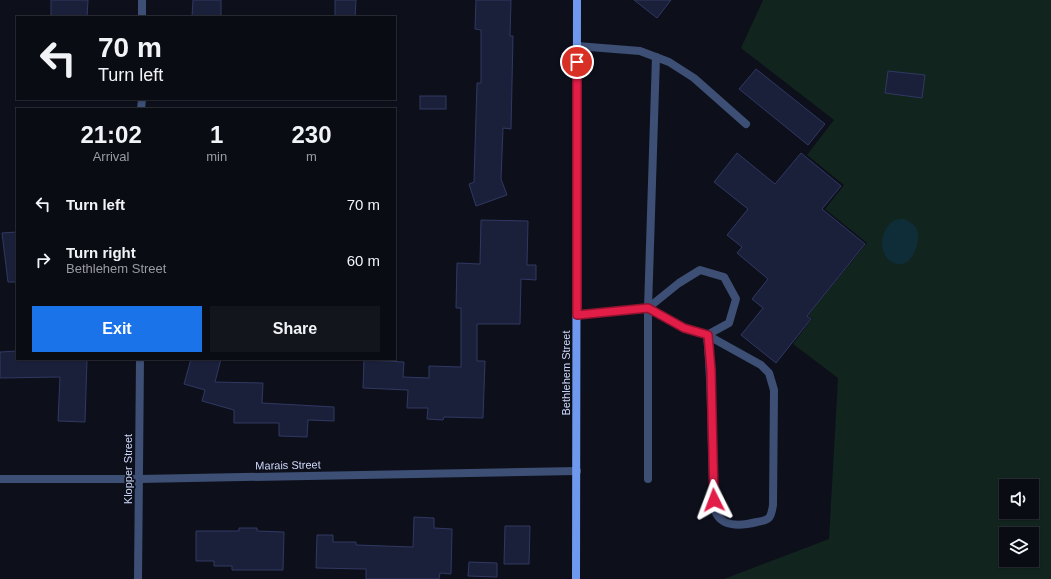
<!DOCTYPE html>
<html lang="en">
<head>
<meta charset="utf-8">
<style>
	body { margin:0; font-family:Helvetica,sans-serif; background:#13151d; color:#f1f3f6; height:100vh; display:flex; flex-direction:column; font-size:15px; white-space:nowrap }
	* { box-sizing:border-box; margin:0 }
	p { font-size:13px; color:#999ba0 }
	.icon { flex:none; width:22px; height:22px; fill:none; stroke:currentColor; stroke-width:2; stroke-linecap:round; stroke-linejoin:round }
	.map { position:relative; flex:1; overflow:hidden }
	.details { position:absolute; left:16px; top:108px; width:380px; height:252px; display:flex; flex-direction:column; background:#0a0c14; border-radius:0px; box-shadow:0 1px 3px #0004,0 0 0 1px #2a2c34 }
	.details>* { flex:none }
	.guide { position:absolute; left:16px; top:16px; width:380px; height:84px; border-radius:0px; box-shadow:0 1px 3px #0004,0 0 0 1px #2a2c34; background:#0a0c14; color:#f1f3f6; overflow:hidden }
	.buttons { position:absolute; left:999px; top:479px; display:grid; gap:8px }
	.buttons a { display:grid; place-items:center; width:40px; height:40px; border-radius:0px; background:#0a0c14; box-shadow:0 1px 3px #0004,0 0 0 1px #2a2c34; font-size:20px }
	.pin { position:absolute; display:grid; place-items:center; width:34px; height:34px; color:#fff; margin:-17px; border:2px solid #fff; border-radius:50%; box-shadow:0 1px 4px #0007 }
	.me { position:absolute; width:44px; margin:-22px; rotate:357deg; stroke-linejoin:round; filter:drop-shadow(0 0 3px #0008) }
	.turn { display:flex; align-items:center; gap:14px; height:84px; padding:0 16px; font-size:18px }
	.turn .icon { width:52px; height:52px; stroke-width:2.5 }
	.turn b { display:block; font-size:28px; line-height:34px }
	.eta { display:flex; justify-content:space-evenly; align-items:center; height:68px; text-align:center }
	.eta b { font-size:24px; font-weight:600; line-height:28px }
	.button { display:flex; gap:8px; margin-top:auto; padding:8px 16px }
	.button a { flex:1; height:46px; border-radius:0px; background:#1a73e8; color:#fff; font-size:16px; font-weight:600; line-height:46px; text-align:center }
	.button a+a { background:#13151d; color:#f1f3f6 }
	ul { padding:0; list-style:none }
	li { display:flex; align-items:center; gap:12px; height:56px; padding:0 16px }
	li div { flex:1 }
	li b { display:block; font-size:15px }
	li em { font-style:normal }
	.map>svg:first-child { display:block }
	.green { fill:#11241d; fill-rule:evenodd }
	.water { fill:#0f2d38 }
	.building { fill:#1b203a; stroke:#303863 }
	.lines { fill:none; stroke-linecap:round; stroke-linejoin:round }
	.service { stroke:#3d4f75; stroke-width:8 }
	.minor { stroke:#3d4f75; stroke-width:8 }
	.secondary { stroke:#6f99ee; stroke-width:8 }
	.route-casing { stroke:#92132f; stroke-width:10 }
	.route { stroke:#e11d48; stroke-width:7 }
	.labels { text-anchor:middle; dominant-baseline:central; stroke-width:3.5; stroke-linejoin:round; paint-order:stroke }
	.street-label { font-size:11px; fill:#cdd8f9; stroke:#0d101b }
</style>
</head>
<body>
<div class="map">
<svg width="1051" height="579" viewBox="0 0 1051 579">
	<rect width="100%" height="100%" fill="#0d101b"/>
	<path class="green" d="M 763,0 L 1051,0 L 1051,579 L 724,579 L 829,539 L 838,378 L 793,344 L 812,319 L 808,315 L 867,243 L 825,209 L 844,185 L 807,155 L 834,120 L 741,48 ZM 1006,486 L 1032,486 L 1032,512 L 1006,512 ZM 1006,534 L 1032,534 L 1032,560 L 1006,560 Z"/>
	<path class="water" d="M 904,219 C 908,221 913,223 916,228 C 922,238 914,263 901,264 C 899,265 894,263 892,262 C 877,254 880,228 895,220 C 897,219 901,219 904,219 Z"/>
	<g class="building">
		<path d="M 51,0 L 88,0 L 87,17 L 51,17 Z"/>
		<path d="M 193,0 L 221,0 L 221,17 L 192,17 Z"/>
		<path d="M 335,0 L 356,0 L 355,17 L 335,17 Z"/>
		<path d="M 476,0 L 511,0 L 510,36 L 513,36 L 511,129 L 503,128 L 501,179 L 507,195 L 476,206 L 469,184 L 474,182 L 477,83 L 481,83 L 481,30 L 475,29 Z"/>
		<path d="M 634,0 L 671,0 L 657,18 Z"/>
		<path d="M 756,69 L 825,124 L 808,145 L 739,89 Z"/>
		<path d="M 888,71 L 925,75 L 922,98 L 885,93 Z"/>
		<rect x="420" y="96" width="26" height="13"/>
		<path d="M 737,153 L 775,184 L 801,153 L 841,186 L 822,209 L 865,244 L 807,316 L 811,319 L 776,363 L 741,335 L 763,308 L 752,299 L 768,279 L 737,253 L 742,247 L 727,235 L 748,209 L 714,182 Z"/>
		<path d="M 481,220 L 528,221 L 527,265 L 536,265 L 536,280 L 521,279 L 520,324 L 477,324 L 477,361 L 485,361 L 483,418 L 444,417 L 443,420 L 427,419 L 428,408 L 407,408 L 408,390 L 363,388 L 364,360 L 404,362 L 403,377 L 429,378 L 429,366 L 461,367 L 461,308 L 456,308 L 457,263 L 480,264 Z"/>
		<path d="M 17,232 L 17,282 L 8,282 L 2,233 Z"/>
		<path d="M 17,351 L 17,359 L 87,359 L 85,422 L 58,421 L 60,377 L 0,378 L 0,352 Z"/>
		<path d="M 191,359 L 221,359 L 215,382 L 263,383 L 262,403 L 334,407 L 334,421 L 308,420 L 307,437 L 279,436 L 279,423 L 234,423 L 234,410 L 202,401 L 205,390 L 184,384 Z"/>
		<path d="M 414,517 L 434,518 L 434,528 L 452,529 L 451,574 L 440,573 L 439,579 L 366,579 L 366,569 L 316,568 L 317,535 L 333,535 L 333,542 L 356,542 L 356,545 L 413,547 Z"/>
		<path d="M 505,526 L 530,526 L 529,564 L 504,564 Z"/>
		<path d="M 239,528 L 257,528 L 257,531 L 284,532 L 283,570 L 232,570 L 232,566 L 214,566 L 214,561 L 196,561 L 196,531 L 239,531 Z"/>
		<path d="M 469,562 L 497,563 L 497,577 L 468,576 Z"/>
	</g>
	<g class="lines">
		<g class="service">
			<path d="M 577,46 L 640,51 L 669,62 L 694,78 L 746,124"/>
			<path d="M 700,270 L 724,277 L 736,299 L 729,323 L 707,335 L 684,328 L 648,308 L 679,283 Z"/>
			<path d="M 577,315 L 648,308"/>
			<path d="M 707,335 L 761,365 L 769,373 L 774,390 L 773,505 C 771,518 770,520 757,522 C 745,525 725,528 717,515 C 713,509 714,490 713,482 C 711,433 712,384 707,335 Z"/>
			<path d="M 648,479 L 648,308 L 656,57"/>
		</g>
		<g class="minor">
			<path d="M 142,17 L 142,0"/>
			<path d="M 141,109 L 142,99"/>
			<path d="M 0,479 L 139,479 L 577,471"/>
			<path d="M 138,579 L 140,359"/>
		</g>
		<path class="secondary" d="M 576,579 L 577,0"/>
	</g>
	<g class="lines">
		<defs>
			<path id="route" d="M 577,62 L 577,315 L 648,308 L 684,328 L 708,335 L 711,370 L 714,500"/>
		</defs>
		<use href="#route" class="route-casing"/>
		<use href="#route" class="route"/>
	</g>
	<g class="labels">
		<g class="street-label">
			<text transform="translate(566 373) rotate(-90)">Bethlehem Street</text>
			<text transform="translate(288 465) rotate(-1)">Marais Street</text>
			<text transform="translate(128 469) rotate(-90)">Klopper Street</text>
		</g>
	</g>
</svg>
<div class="buttons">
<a><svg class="icon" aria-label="sound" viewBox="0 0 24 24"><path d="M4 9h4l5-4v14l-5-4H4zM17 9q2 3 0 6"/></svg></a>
<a><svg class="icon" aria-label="layers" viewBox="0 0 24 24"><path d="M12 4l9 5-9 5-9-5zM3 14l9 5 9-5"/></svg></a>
</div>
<div class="pin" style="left:577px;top:62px;background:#d93025"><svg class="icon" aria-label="arrive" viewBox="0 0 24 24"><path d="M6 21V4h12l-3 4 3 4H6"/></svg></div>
<svg class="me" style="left:714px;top:500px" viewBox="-20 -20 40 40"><path d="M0-17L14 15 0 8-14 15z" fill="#e11d48" stroke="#fff" stroke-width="4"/></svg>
<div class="guide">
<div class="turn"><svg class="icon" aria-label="left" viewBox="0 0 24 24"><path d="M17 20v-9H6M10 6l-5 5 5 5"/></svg><div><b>70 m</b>Turn left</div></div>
</div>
<section class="details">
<div class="eta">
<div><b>21:02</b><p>Arrival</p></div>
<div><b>1</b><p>min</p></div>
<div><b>230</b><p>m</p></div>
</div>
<ul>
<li><svg class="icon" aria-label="left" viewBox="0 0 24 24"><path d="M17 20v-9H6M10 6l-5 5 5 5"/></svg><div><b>Turn left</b></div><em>70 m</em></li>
<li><svg class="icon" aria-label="right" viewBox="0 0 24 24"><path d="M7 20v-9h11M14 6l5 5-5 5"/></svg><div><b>Turn right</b><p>Bethlehem Street</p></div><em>60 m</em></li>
</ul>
<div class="button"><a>Exit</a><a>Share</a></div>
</section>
</div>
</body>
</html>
